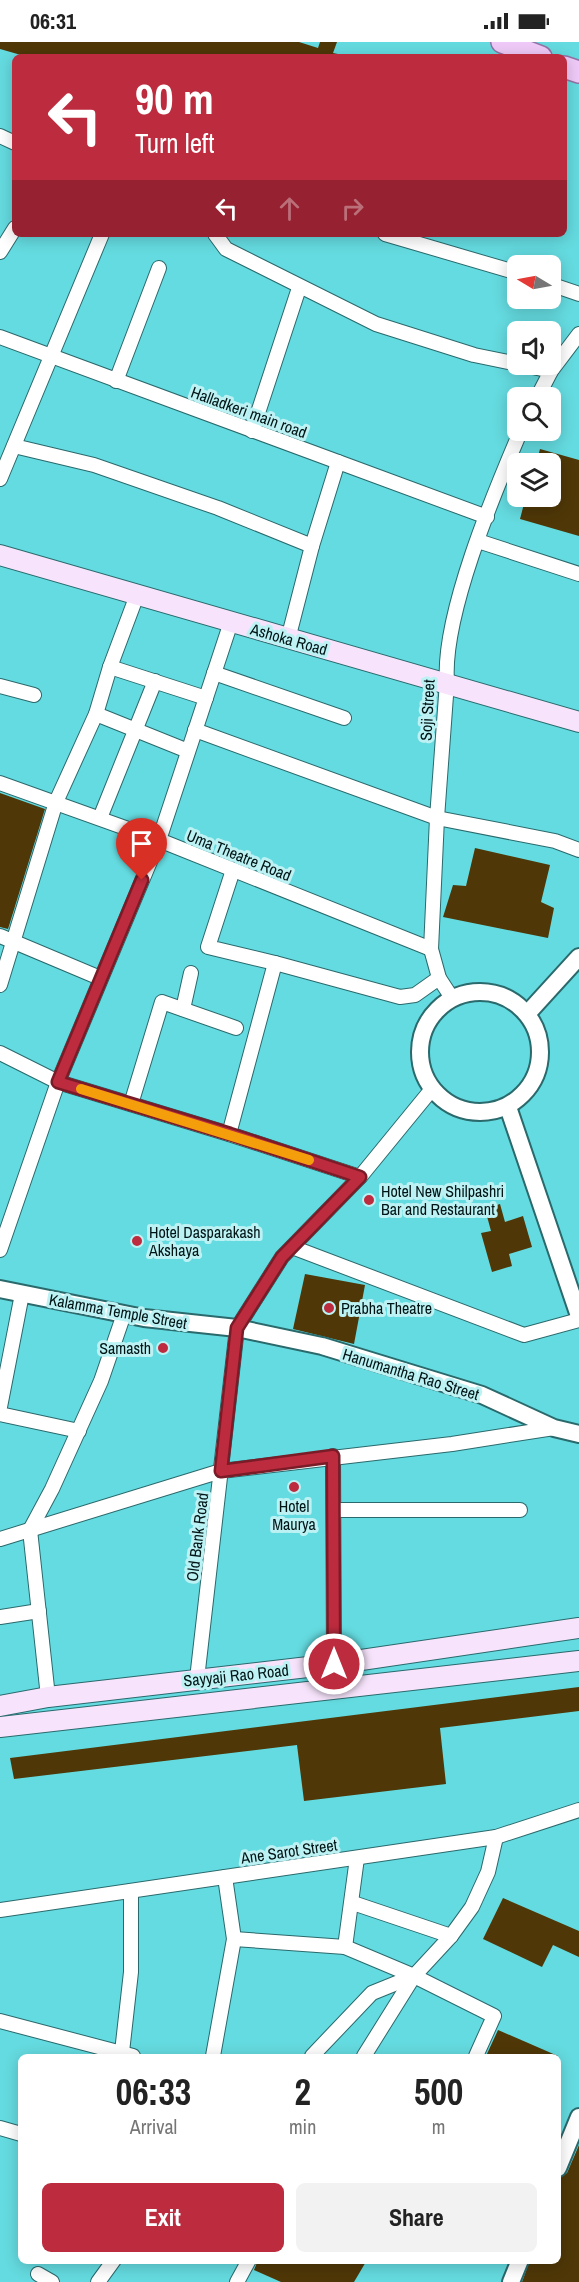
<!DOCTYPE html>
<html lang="en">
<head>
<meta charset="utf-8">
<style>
	body { margin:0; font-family:"Archivo Narrow",sans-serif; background:#f2f2f2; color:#222; height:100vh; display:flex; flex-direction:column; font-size:22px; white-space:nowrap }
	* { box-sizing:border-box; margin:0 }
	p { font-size:20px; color:#767676 }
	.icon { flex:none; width:33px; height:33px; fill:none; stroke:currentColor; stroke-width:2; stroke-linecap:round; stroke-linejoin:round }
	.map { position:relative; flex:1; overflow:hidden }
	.sheet { position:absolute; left:18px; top:2012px; width:543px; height:210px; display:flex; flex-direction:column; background:#fff; border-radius:9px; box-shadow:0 3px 15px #0003 }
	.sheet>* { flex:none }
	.guide { position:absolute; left:12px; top:12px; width:555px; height:183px; border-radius:9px; box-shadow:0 3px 15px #0003; background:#bc2b3e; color:#fff; overflow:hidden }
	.needle { width:39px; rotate:280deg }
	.fabs { position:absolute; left:507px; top:213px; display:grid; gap:12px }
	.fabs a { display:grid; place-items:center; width:54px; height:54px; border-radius:9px; background:#fff; box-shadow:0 3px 15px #0003; font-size:30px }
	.pin { position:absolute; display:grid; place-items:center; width:51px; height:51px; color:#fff; margin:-62px -26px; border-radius:50% 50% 50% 0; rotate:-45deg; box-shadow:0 0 6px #0007 }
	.pin .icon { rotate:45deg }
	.me { position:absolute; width:66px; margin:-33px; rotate:0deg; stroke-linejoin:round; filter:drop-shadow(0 0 4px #0008) }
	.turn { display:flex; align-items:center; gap:21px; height:126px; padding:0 24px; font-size:27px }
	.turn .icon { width:78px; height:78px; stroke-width:2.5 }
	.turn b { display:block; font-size:42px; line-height:51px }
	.lanes { display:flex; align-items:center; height:57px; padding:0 24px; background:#0003; justify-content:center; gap:30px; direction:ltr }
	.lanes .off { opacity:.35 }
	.eta { display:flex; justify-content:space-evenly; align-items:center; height:102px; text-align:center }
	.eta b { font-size:36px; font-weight:700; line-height:42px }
	.action { display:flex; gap:12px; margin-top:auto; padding:12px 24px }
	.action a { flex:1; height:69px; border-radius:9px; background:#bc2b3e; color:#fff; font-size:24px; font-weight:700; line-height:69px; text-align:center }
	.action a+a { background:#f2f2f2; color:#222 }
	.status { display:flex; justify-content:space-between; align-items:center; height:42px; padding:0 30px; background:#fff; direction:ltr }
	.status svg { height:16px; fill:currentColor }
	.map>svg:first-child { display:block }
	.building { fill:#4f3707 }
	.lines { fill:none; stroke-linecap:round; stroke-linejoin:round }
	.minor-casing { stroke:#2a696c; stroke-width:16 }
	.tertiary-casing { stroke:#2a696c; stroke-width:20 }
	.secondary-casing { stroke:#2a696c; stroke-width:22 }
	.primary-casing { stroke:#9473a6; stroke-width:24 }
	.minor { stroke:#fff; stroke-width:14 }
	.tertiary { stroke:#fff; stroke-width:16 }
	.secondary { stroke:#f7e4fc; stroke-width:20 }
	.primary { stroke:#efcaf8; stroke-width:21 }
	.route-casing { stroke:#7a1c28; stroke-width:15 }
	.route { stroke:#bc2b3e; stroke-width:10 }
	.slow { stroke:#f59e0b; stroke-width:10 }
	.poi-dot { fill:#bc2b3e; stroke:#bdf2f4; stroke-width:2 }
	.labels { text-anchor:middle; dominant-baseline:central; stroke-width:6; stroke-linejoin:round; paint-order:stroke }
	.street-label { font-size:16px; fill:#001415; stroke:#bdf2f4 }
	.poi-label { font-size:16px; fill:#001415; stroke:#bdf2f4; text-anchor:start }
</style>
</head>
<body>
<div class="status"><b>06:31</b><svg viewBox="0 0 49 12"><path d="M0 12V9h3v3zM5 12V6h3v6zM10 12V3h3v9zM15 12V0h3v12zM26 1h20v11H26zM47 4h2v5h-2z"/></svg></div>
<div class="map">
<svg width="579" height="2240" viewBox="0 0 579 2240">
	<rect width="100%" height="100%" fill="#64dbe0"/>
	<g class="building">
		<path d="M 0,0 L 299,0 L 318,6 L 320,0 L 337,0 L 333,11 L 338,12 L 337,15 L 28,15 L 0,7 Z"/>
		<path d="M 540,407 L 579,418 L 579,494 L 520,477 L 526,454 L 550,454 L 550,422 L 536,422 Z"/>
		<path d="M 0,751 L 45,767 L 8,887 L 0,885 Z"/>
		<path d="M 475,806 L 550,823 L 541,860 L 554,866 L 548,896 L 443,875 L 453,843 L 466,844 Z"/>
		<path d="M 500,1162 L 505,1180 L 523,1174 L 532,1205 L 509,1212 L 512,1224 L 492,1230 L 481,1191 L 491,1189 L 485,1167 Z"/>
		<path d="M 305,1232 L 365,1243 L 354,1302 L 293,1287 Z"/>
		<path d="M 579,1645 L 579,1669 L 440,1686 L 446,1742 L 304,1759 L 297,1703 L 14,1737 L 10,1716 Z"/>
		<path d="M 503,1856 L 579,1889 L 579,1915 L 553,1903 L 542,1925 L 483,1897 Z"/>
		<path d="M 498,1988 L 558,2014 L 486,2014 Z"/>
		<path d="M 579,2103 L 579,2240 L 522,2240 L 530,2218 L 558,2218 L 558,2136 L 567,2131 Z"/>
		<path d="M 258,2218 L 367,2218 L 354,2240 L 281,2240 L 254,2228 Z"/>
	</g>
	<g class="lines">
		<defs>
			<g id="minor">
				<path d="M 0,94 L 15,101"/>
				<path d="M 215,192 L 226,207 L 376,282 L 474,313 L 518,322"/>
				<path d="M 385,192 L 518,231"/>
				<path d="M 0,210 L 15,186"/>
				<path d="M 550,242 L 579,252"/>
				<path d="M 0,295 L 487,475"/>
				<path d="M 519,322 L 551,329"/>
				<path d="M 116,339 L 159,226"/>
				<path d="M 537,356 L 551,329 L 579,292"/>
				<path d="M 252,389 L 299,246"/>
				<path d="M 14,404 L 94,423 L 218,466 L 312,504"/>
				<path d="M 0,437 L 102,192"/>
				<path d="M 478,499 L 579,532"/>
				<path d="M 288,597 L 312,504 L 338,420"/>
				<path d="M 110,625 L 206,656"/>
				<path d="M 214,631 L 344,676"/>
				<path d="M 0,644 L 34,653"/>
				<path d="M 96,672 L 188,709"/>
				<path d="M 195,688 L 437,776 L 555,799 L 579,808"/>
				<path d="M 0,741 L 159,798 L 431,907"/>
				<path d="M 100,776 L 155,639"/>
				<path d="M 233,828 L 208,905 L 275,921 L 400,955 L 415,953 L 439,936"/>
				<path d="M 0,894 L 100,936"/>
				<path d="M 0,943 L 56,760 L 96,672 L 110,625 L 137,553"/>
				<path d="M 452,956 L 439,936 L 431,907 L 437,776 L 447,640 C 442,574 494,451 521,388"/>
				<path d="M 183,967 L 191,931"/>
				<path d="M 0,1011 L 58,1040 L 229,1092 L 360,1135"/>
				<path d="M 131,1062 L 162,960 L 236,986"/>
				<path d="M 229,1092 L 275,921"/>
				<path d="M 292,1205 L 524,1293 L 579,1278"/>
				<path d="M 0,1208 L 58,1040 L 159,798 L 231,580"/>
				<path d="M 0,1365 L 22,1252"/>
				<path d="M 0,1372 L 79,1389"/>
				<path d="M 333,1414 L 334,1622"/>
				<path d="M 334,1468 L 520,1468"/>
				<path d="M 0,1497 L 221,1429 L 452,1402 L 554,1386"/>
				<path d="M 0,1575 L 39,1569"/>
				<path d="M 197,1637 L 237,1286 L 282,1215 L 360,1135 L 432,1047"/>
				<path d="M 48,1655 L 30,1488 L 52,1447 L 101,1339 L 124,1272"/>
				<path d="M 353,1861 L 451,1894"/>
				<path d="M 0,1868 L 496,1795 L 579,1768"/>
				<path d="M 234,1897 L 345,1905 L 357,1816"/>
				<path d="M 345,1905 L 414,1934 L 494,1974 L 476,2014"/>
				<path d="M 0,1979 L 133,2014"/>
				<path d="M 122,2010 L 131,1930 L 131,1849"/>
				<path d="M 213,2014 L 234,1897 L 225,1835"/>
				<path d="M 312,2014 L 372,1951 L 414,1934 L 451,1894 L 472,1865 L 488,1830 L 496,1795"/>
				<path d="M 364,2014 L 414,1934"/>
				<path d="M 0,2086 L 21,2092"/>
				<path d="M 38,2232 L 52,2240"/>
				<path d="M 98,2240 L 114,2218"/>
				<path d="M 237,2240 L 249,2218"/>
			</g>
			<g id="tertiary">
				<circle cx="480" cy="1010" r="60"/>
				<path d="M 527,972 L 579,915"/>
				<path d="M 508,1065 L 579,1274"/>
				<path d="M 0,1247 L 144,1276 L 237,1286 L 322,1304 L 482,1353 L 554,1386 L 579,1392"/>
				<path d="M 558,2126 L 579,2075"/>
				<path d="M 511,2240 L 520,2218"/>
			</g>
			<g id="secondary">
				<path d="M 0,513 L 579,680"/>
				<path d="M 0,1664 L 48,1655 L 334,1622 L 579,1586"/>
				<path d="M 0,1685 L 579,1619"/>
			</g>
			<g id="primary">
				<path d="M 502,0 L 541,15"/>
				<path d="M 564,25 L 579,30"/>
			</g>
		</defs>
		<use href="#minor" class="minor-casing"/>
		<use href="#tertiary" class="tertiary-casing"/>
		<use href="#secondary" class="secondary-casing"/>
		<use href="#primary" class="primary-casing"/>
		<use href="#minor" class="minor"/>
		<use href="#tertiary" class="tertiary"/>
		<use href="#secondary" class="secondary"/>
		<use href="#primary" class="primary"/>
	</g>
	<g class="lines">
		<defs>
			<path id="route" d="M 142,838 L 58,1040 L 230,1092 L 360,1135 L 282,1215 L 237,1286 L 221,1429 L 333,1414 L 334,1622"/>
		</defs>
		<use href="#route" class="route-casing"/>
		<use href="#route" class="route"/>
		<path class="slow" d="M 81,1047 L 309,1118"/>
	</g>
	<g class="poi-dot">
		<circle cx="369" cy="1158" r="6"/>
		<circle cx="137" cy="1199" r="6"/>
		<circle cx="329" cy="1266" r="6"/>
		<circle cx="163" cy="1306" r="6"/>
		<circle cx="294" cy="1445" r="6"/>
	</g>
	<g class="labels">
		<g class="street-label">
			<text transform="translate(249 370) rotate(20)">Halladkeri main road</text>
			<text transform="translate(289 597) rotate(16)">Ashoka Road</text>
			<text transform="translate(427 668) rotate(-87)">Soji Street</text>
			<text transform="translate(239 813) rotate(22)">Uma Theatre Road</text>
			<text transform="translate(118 1269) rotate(10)">Kalamma Temple Street</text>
			<text transform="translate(411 1332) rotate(17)">Hanumantha Rao Street</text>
			<text transform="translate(197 1495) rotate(-83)">Old Bank Road</text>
			<text transform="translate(236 1633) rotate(-6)">Sayyaji Rao Road</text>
			<text transform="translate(289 1809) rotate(-8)">Ane Sarot Street</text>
		</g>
		<g class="poi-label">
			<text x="381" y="1149">Hotel New Shilpashri<tspan x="381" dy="18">Bar and Restaurant</tspan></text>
			<text x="149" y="1190">Hotel Dasparakash<tspan x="149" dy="18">Akshaya</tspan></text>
			<text x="341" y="1266">Prabha Theatre</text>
			<text x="151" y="1306" text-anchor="end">Samasth</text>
			<text x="294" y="1464" text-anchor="middle">Hotel<tspan x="294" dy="18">Maurya</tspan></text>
		</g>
	</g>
</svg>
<div class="fabs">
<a><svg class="needle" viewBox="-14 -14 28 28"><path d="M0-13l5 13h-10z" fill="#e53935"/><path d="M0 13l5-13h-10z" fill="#767676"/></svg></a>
<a><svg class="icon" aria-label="sound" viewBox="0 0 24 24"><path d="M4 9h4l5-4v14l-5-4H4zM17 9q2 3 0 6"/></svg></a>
<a><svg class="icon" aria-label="search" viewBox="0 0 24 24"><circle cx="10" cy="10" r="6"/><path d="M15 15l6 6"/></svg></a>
<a><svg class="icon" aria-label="layers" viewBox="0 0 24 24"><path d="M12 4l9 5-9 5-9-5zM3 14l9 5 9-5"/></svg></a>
</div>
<div class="pin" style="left:142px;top:838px;background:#d93025"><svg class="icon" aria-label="arrive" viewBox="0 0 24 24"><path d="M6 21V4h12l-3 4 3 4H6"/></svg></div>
<svg class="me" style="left:334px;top:1622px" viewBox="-20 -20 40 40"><circle r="17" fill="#bc2b3e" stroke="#fff" stroke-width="3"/><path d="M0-11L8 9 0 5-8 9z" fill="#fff"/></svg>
<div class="guide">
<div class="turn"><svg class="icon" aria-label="left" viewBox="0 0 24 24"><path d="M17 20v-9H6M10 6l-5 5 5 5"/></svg><div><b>90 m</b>Turn left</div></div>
<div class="lanes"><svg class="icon" aria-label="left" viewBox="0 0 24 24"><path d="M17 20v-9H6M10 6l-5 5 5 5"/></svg><svg class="icon off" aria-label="ahead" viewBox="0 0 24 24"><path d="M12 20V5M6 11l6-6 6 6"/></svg><svg class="icon off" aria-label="right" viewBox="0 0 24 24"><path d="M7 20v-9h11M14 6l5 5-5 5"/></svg></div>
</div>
<section class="sheet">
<div class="eta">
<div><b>06:33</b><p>Arrival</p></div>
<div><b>2</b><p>min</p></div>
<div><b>500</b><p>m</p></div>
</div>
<div class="action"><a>Exit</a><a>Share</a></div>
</section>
</div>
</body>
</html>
